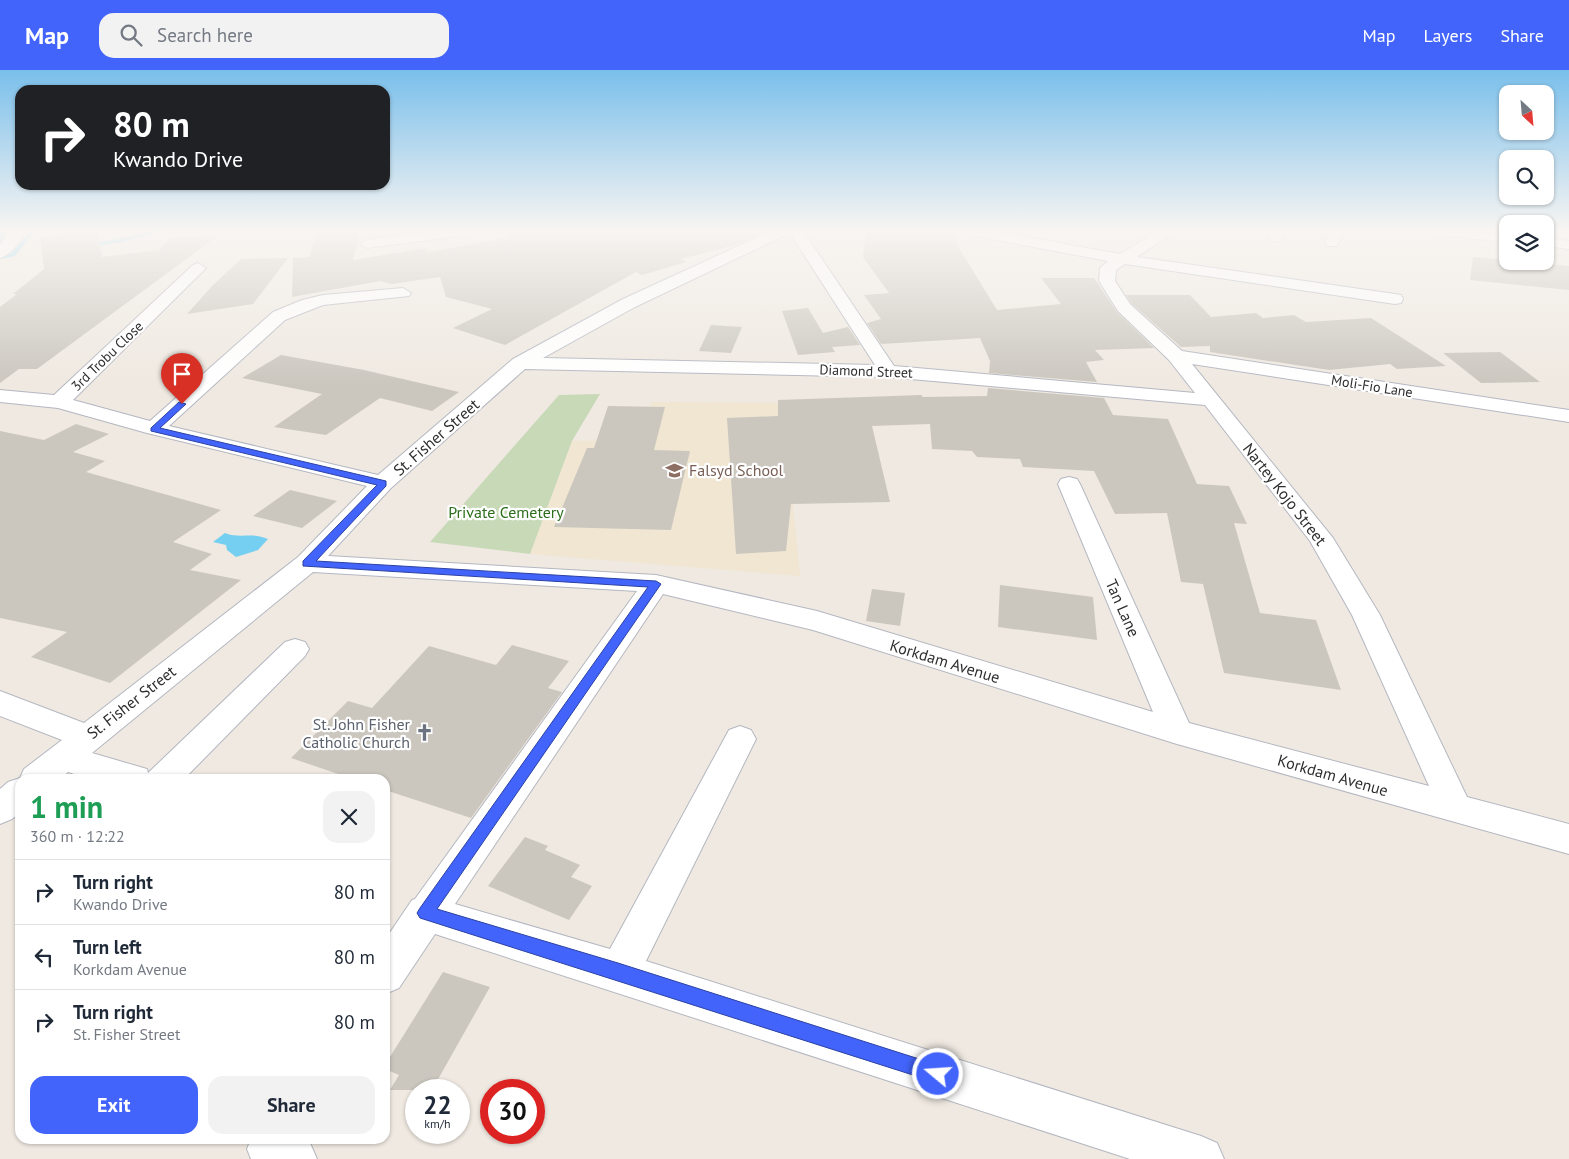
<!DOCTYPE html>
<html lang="en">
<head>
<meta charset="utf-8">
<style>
	body { margin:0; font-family:"PT Sans",sans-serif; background:#f2f2f3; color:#1f2937; height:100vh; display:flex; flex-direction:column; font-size:19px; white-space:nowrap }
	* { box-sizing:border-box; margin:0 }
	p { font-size:16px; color:#747a83 }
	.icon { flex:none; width:28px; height:28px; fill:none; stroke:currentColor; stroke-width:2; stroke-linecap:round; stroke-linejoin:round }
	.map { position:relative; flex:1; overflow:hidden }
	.side { position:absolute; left:15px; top:704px; width:375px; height:370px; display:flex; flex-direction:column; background:#fff; border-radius:15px; box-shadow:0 1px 4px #0004 }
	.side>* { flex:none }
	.banner { position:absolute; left:15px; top:15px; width:375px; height:105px; border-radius:15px; box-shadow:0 1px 4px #0004; background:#202124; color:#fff; overflow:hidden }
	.needle { width:32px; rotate:154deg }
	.controls { position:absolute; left:1499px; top:15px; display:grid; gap:10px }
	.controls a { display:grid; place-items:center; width:55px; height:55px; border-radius:10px; background:#fff; box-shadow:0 1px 4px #0004; font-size:25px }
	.speed { position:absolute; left:405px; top:1009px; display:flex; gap:10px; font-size:25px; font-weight:700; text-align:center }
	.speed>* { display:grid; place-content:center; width:65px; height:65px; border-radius:50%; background:#fff; box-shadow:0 1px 4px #0004; line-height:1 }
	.speed small { font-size:12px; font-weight:400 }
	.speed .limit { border:8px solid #d22; background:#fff; color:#111 }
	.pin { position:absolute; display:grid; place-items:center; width:42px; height:42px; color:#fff; margin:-51px -21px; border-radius:50% 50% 50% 0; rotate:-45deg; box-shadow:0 0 5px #0007 }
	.pin .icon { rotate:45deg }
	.me { position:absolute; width:55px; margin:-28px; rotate:288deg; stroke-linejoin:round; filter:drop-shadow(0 0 4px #0008) }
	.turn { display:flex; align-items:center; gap:18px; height:105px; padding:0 15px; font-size:22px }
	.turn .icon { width:65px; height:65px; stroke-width:2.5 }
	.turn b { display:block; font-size:35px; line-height:42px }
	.round { display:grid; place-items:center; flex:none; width:52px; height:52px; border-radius:15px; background:#f2f2f3 }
	.head { display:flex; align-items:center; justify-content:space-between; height:85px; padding:0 15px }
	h1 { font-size:30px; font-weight:600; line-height:38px; color:#1e9e55 }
	.cta { display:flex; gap:10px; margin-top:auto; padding:10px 15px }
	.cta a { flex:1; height:58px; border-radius:15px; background:#4264fb; color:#fff; font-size:20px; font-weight:600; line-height:58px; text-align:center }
	.cta a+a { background:#f2f2f3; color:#1f2937 }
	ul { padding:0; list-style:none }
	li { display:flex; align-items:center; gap:15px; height:65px; padding:0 15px; border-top:1px solid #e0e1e3 }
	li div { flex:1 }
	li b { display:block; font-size:19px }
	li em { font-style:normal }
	header { display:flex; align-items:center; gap:30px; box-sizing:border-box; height:70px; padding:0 25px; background:#4264fb; color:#fff }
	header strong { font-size:24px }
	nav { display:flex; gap:28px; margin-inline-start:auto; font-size:18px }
	.search { width:350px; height:45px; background:#f2f2f3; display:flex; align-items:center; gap:12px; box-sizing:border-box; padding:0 18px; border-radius:15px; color:#747a83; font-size:19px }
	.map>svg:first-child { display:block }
	.education { fill:#f0e6d1 }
	.cemetery { fill:#c8d9b8 }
	.water { fill:#75cff0 }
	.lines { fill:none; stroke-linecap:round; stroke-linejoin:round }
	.stream { fill:#75cff0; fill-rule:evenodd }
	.building { fill:#cbc7bf }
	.minor-casing { stroke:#b4b7c1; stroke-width:2 }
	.minor { fill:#fff; fill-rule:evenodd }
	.route { fill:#4264fb; stroke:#2b41a3 }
	.labels { text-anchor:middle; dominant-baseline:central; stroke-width:4.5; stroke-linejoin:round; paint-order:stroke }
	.far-street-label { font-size:14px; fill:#2e2e2e; stroke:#fff }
	.street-label { font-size:16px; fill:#2e2e2e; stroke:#fff }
	.education-label { font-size:16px; fill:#785e54; stroke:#fff; text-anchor:start }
	.park-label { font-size:16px; fill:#2c6e1b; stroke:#fff }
	.worship-label { font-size:16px; fill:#5b616d; stroke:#fff; text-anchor:end }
</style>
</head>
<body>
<header>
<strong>Map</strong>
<div class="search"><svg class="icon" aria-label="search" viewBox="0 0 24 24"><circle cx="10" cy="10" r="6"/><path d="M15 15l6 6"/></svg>Search here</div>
<nav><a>Map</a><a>Layers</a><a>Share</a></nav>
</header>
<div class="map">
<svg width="1569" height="1089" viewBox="0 0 1569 1089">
	<rect width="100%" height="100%" fill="#efe9e1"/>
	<path class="education" d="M 652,332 L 783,333 L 800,506 L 530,484 L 572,371 L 641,370 Z"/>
	<path class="cemetery" d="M 600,324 L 572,371 L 530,484 L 430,472 L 559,325 Z"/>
	<path class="water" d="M 225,463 C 239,469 253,462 268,469 L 258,480 L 236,487 L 227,480 L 226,475 L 213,472 Z"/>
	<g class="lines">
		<g class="stream">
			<path d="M 1,161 L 7,161 L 3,171 L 0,173 Z"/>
			<path d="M 30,161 L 35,161 L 15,186 L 0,189 L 0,185 L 11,184 Z"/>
			<path d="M 152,161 L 161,161 L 123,172 L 86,177 L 83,175 L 123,168 Z"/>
		</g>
	</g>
	<g class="building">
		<path d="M 75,161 L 96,161 L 102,187 L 159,180 L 169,169 L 219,165 L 37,299 L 19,299 L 0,313 L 0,237 L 17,224 L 13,224 L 44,199 L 40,169 Z"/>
		<path d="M 318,161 L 360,161 L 353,190 L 426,178 L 428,182 L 511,167 L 504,161 L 756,161 L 756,166 L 735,175 L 681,189 L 686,192 L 642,205 L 636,202 L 505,275 L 453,258 L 492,239 L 446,227 L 440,207 L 392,214 L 380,211 L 292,227 L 293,188 L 309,187 Z"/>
		<path d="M 866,161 L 953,161 L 959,178 L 997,240 L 1061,234 L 1041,208 L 1094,208 L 1117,242 L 1154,278 L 1095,280 L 1104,290 L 1086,292 L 1097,312 L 989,303 L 990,291 L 980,268 L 881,274 L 867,253 L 881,249 L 864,225 L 889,223 L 863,187 Z"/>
		<path d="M 1473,187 L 1569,196 L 1569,220 L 1470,210 Z"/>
		<path d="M 288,188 L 253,234 L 187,244 L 213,215 L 241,189 Z"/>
		<path d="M 1126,225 L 1190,225 L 1211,247 L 1256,243 L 1263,248 L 1294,245 L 1306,252 L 1371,248 L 1446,296 L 1397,299 L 1390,294 L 1329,300 L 1210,282 L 1210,276 L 1181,277 L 1131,233 Z"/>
		<path d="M 808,238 L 823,263 L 848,257 L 860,275 L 832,277 L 835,282 L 798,285 L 782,241 Z"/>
		<path d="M 711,255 L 742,257 L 731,283 L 699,281 Z"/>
		<path d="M 1500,282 L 1540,312 L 1481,313 L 1443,283 Z"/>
		<path d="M 281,285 L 364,300 L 459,322 L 432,341 L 380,328 L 326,365 L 274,357 L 322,324 L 242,308 Z"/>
		<path d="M 988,318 L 1104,328 L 1113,345 L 1168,349 L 1197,414 L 1229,416 L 1247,454 L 1234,453 L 1260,543 L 1316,550 L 1341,620 L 1224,603 L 1203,514 L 1181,512 L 1167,443 L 1115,444 L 1094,401 L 1023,397 L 1020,389 L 977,387 L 972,381 L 932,379 L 930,354 L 872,356 L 890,432 L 791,434 L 786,481 L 736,484 L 727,348 L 778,346 L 778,330 L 921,325 L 923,327 L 987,326 Z"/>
		<path d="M 608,336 L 665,337 L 654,380 L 690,381 L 671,460 L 554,457 L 587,378 L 594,378 Z"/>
		<path d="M 76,354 L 109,364 L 73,382 L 105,391 L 86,402 L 221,440 L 173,472 L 212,484 L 190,500 L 241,510 L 110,613 L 31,587 L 67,562 L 0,548 L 0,361 L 44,370 Z"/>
		<path d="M 290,420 L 337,431 L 302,458 L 253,446 Z"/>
		<path d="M 1000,515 L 1093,527 L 1097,570 L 998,557 Z"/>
		<path d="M 872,519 L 905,523 L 900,556 L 866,551 Z"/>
		<path d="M 512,575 L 569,591 L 548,618 L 562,622 L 471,748 L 385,720 L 385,709 L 353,709 L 291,688 L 348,631 L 372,638 L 429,576 L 496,595 Z"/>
		<path d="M 525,767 L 548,776 L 545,780 L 580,795 L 571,807 L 592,816 L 569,850 L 488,816 Z"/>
		<path d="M 443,902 L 490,917 L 432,1020 L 390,1020 L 399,1005 L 385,999 L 385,995 Z"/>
	</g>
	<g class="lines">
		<defs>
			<g id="minor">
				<path d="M 10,161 L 24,161 C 22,171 9,186 0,188 L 0,175 Z"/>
				<path d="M 432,161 L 473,161 L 466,165 L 367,178 L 360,174 L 367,170 Z"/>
				<path d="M 771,161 L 803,161 L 894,296 L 1195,323 L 1169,290 L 1118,241 L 1099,211 L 1100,198 L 1108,191 L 970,165 L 963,161 L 994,161 L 1120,184 L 1158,161 L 1175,161 L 1137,187 L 1395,224 L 1401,225 L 1403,229 L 1401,233 L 1395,234 L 1125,194 L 1116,200 L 1115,211 L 1130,234 L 1182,281 L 1569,340 L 1569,352 L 1192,294 L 1333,468 L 1380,545 L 1467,727 L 1569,754 L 1569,784 L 1177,674 L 813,560 L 663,524 L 455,834 L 610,879 L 729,660 L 740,656 L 751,660 L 756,669 L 646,891 L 1201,1066 L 1217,1073 L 1224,1089 L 1130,1089 L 435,864 L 399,918 L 385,924 L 385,870 L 412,830 L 415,829 L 637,521 L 313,502 L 92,683 L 147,699 L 148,703 L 285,572 L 295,569 L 305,572 L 309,579 L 305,586 L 184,709 L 90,709 L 68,702 L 60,709 L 20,709 L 20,742 L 12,749 L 0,754 L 0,719 L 8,712 L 20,708 L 24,699 L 62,670 L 0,646 L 0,621 L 84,653 L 298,487 L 367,416 L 147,363 L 58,338 L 0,332 L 0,320 L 54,325 L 193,195 L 198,193 L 206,198 L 73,330 L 150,351 L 273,242 L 302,230 L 323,225 L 403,218 L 411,223 L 409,226 L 323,235 L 285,250 L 169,356 L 378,405 L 513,289 L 623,229 ZM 790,163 L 875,295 L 543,288 L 635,237 ZM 525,299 L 888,307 L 1205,335 L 1310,471 L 1352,545 L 1429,716 L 1189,653 L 1080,414 L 1077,409 L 1069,407 L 1061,409 L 1058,414 L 1153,642 L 817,541 L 656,505 L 328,486 L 391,418 Z"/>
				<path d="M 1273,161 L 1287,161 L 1280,171 L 1275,172 L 1268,168 Z"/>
				<path d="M 1330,161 L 1344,161 L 1337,176 L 1327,176 L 1325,173 Z"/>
				<path d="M 1429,161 L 1508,164 L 1508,172 L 1436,165 Z"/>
				<path d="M 1545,168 L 1569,171 L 1569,179 L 1545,176 Z"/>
				<path d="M 251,1069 L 301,1069 L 310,1073 L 317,1089 L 251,1089 L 247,1079 Z"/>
			</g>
		</defs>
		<use href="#minor" class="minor-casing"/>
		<use href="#minor" class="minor"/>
	</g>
	<linearGradient id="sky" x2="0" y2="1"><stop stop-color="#7abfeb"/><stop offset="0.51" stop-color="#f8f5f2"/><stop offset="1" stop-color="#f8f5f2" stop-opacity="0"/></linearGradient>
	<rect width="1569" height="314" fill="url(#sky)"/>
	<path class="route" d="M 179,332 L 186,334 L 160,358 L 386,411 L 386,416 L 316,491 L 656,511 L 661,514 L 437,839 L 618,893 L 938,995 L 945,998 L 947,1004 L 945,1011 L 938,1013 L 420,848 L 417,843 L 420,838 L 648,517 L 303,496 L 303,491 L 377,415 L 151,361 L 151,358 Z"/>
	<defs>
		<symbol id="school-bare" viewBox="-9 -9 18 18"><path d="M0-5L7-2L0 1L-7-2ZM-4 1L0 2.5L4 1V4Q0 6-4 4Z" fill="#8d6e63" stroke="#fff" stroke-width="2.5" paint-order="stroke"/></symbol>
		<symbol id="church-bare" viewBox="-9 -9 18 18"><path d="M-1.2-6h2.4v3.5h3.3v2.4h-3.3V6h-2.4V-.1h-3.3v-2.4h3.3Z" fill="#6b7280" stroke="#fff" stroke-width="2.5" paint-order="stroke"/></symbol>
	</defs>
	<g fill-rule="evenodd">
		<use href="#school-bare" x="662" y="388" width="25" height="25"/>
		<use href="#church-bare" x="412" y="650" width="25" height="25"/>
	</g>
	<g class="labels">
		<g class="far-street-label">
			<text transform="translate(107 286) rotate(-44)">3rd Trobu Close</text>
			<text transform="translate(866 301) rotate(2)">Diamond Street</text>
			<text transform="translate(1372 316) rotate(9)">Moli-Fio Lane</text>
		</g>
		<g class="street-label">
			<text transform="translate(436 367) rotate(-41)">St. Fisher Street</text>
			<text transform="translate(1285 424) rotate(52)">Nartey Kojo Street</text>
			<text transform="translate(1123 538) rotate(66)">Tan Lane</text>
			<text transform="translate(945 591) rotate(17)">Korkdam Avenue</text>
			<text transform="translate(131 632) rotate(-38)">St. Fisher Street</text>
			<text transform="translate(1333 705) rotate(16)">Korkdam Avenue</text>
		</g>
		<g class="education-label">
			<text x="689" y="400">Falsyd School</text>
		</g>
		<g class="park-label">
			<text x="506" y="442">Private Cemetery</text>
		</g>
		<g class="worship-label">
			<text x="410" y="654">St. John Fisher<tspan x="410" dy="18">Catholic Church</tspan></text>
		</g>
	</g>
</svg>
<div class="controls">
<a><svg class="needle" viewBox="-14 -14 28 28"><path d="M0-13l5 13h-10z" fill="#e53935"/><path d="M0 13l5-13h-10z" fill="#747a83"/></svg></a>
<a><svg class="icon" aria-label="search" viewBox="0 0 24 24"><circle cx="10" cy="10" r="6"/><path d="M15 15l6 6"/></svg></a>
<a><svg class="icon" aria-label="layers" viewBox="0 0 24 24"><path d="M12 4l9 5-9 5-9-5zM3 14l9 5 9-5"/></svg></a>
</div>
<div class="speed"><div>22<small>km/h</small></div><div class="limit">30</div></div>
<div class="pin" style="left:182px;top:334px;background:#d93025"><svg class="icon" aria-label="arrive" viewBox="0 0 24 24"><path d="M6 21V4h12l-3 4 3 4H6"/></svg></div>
<svg class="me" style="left:938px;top:1004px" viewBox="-20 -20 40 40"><circle r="17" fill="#4264fb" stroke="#fff" stroke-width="3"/><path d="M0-11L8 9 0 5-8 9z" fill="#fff"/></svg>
<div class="banner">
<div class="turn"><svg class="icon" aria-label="right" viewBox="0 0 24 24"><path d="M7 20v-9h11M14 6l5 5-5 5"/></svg><div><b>80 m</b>Kwando Drive</div></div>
</div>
<section class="side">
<div class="head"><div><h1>1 min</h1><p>360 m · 12:22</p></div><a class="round"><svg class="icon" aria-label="close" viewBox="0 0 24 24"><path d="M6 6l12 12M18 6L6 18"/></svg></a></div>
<ul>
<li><svg class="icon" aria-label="right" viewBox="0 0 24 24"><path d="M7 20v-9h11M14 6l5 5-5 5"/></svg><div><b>Turn right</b><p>Kwando Drive</p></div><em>80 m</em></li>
<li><svg class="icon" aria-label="left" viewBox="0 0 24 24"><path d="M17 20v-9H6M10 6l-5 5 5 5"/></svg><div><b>Turn left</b><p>Korkdam Avenue</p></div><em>80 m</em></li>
<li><svg class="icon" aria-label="right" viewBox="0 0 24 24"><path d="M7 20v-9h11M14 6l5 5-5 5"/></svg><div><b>Turn right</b><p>St. Fisher Street</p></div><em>80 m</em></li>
</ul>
<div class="cta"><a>Exit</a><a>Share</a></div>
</section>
</div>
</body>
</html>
